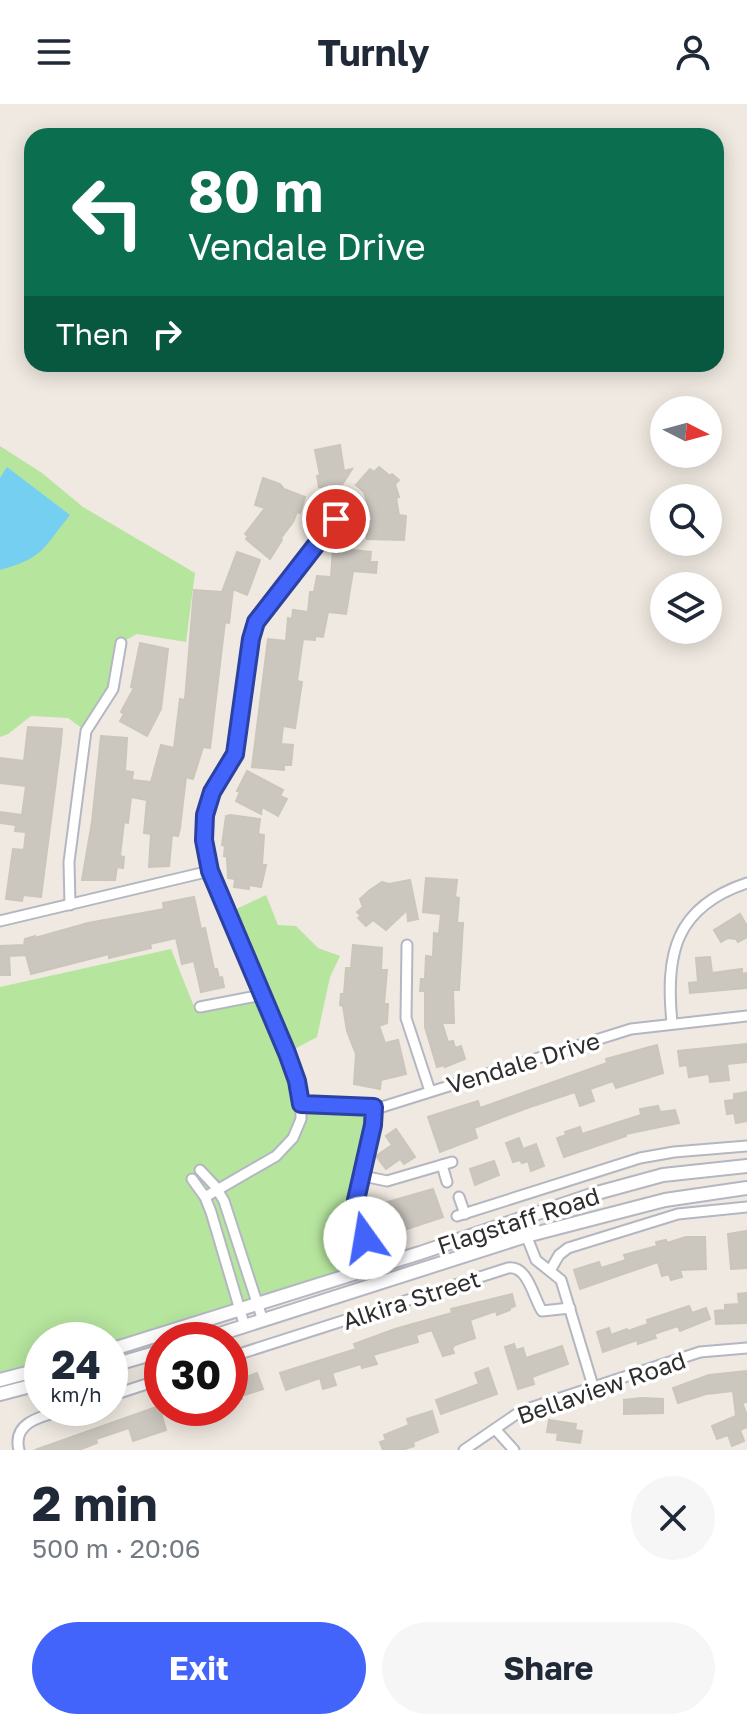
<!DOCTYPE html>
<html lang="en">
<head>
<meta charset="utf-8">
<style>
	body { margin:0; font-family:"Golos Text",sans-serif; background:#f6f6f7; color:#1f2937; height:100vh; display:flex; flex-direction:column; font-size:30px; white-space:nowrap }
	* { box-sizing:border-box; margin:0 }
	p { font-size:26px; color:#747a83 }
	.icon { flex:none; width:44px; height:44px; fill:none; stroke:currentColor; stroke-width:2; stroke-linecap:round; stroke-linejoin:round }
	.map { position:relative; height:1346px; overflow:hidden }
	.drawer { display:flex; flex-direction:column; background:#fff; flex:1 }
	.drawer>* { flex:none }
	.top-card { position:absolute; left:24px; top:24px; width:700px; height:244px; border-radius:24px; box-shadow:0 4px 20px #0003; background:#0b6e4f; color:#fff; overflow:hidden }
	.needle { width:52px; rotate:96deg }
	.controls { position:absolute; left:650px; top:292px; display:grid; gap:16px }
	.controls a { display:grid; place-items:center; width:72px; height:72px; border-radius:50%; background:#fff; box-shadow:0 4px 20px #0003; font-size:40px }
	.speed { position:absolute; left:24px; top:1218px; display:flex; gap:16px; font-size:40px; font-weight:700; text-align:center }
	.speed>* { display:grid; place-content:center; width:104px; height:104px; border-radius:50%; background:#fff; box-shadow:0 4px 20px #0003; line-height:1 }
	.speed small { font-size:20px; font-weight:400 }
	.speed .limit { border:12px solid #d22; background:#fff; color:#111 }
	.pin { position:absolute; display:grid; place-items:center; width:68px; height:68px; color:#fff; margin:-34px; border:4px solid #fff; border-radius:50%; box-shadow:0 2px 8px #0007 }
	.me { position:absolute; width:88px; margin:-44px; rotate:347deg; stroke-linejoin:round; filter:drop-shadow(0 0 6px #0008) }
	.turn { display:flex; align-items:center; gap:28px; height:168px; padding:0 32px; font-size:36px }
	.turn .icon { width:104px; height:104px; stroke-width:2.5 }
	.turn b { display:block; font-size:56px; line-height:68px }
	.then { display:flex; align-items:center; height:76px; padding:0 32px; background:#0003; gap:16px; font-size:30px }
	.round { display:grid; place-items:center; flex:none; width:84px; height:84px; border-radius:42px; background:#f6f6f7 }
	.summary { display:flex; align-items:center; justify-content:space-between; height:136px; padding:0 32px }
	h1 { font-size:48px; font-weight:700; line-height:60px }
	.button { display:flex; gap:16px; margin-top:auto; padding:16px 32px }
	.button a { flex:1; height:92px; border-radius:48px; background:#4264fb; color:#fff; font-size:32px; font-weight:700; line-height:92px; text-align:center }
	.button a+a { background:#f6f6f7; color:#1f2937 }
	header { display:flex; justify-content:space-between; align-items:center; height:104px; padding:0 32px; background:#fff; font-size:36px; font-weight:700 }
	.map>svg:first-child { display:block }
	.green { fill:#b6e59e }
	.water { fill:#75cff0 }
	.building { fill:#cbc7bf; stroke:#cbc5ba; stroke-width:2 }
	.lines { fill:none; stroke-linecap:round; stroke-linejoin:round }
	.minor-casing { stroke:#b4b7c1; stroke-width:13 }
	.secondary-casing { stroke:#b4b7c1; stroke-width:16 }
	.minor { stroke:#fff; stroke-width:9 }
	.secondary { stroke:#fff; stroke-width:12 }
	.route-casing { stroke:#2b41a3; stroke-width:20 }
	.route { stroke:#4264fb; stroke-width:14 }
	.labels { text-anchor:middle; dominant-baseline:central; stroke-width:7; stroke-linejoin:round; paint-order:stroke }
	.street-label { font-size:24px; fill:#2e2e2e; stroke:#fff }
</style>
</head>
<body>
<header><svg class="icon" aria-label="menu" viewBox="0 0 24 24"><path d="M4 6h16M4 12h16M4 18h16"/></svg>Turnly<svg class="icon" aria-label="person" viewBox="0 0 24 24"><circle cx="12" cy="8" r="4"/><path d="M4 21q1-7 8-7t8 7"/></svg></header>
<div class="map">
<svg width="747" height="1346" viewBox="0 0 747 1346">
	<rect width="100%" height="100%" fill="#efe9e1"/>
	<g class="green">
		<path d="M 0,342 L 42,369 L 83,403 L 195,469 L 186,538 L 137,530 L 121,539 L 117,570 L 86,627 L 68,614 L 31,612 L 8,630 L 0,633 Z"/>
		<path d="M 266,791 L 278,821 L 296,822 L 318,844 L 340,852 L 330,873 L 317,933 L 289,948 L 230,808 Z"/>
		<path d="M 171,845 L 195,905 L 262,891 L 301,1000 L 374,1003 L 356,1096 L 370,1165 L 110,1246 L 110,1236 L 42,1236 L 42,1265 L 0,1276 L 0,883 Z"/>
	</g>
	<path class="water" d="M 7,363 L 70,411 C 43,444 44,454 0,466 L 0,374 Z"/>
	<g class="building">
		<path d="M 340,341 L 344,367 L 352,365 L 340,384 L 319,383 L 317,372 L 320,371 L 315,346 Z"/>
		<path d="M 379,363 L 390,372 L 392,370 L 399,376 L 395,380 L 399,393 L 396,394 L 399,411 L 406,412 L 404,436 L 367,435 L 367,416 L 373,417 L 364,388 L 356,381 L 370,365 L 374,368 Z"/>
		<path d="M 263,374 L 280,380 L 284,385 L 305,393 L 300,409 L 297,408 L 293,418 L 281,434 L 282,436 L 270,455 L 246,435 L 248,432 L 245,430 L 265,404 L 255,401 Z"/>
		<path d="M 333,444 L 371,448 L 370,458 L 377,458 L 376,469 L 353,467 L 346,510 L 328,508 L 323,533 L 315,532 L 315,536 L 303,535 L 297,577 L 302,578 L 295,624 L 283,622 L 281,640 L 293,641 L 291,661 L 284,661 L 284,666 L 252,663 L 268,535 L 286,537 L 288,514 L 292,515 L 293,506 L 308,508 L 310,488 L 314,488 L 317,472 L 331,473 Z"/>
		<path d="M 237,448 L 260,456 L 247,491 L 233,485 L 229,519 L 225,518 L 210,644 L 203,643 L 193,675 L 186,673 L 180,724 L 178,732 L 172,731 L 169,762 L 149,763 L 151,730 L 144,729 L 147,696 L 131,693 L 128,719 L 124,718 L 120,752 L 124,753 L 123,764 L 117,763 L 115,776 L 82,776 L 92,718 L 101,632 L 127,634 L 125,667 L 133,668 L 132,676 L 151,678 L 161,641 L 174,644 L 180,595 L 185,596 L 194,486 L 222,488 Z"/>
		<path d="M 140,539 L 168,545 L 161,605 L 147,632 L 120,617 L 124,610 L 121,608 L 134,584 L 131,583 Z"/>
		<path d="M 28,623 L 62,625 L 61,638 L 41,793 L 23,791 L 22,797 L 6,795 L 13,745 L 24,746 L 26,728 L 15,727 L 16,721 L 0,719 L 0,708 L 22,711 L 26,682 L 0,679 L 0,654 L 24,657 Z"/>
		<path d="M 247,667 L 283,686 L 280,692 L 287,695 L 278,712 L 262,703 L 261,710 L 236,697 L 240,688 L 237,687 Z"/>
		<path d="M 230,711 L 260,715 L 258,730 L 264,731 L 262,761 L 266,761 L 261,783 L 249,781 L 249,785 L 234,783 L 235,775 L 228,774 L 227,753 L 224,752 L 225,742 L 222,741 L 226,712 Z"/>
		<path d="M 426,774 L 457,776 L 455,793 L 459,794 L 457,819 L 463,819 L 459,886 L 453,886 L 454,919 L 442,919 L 448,938 L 453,937 L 455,944 L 461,942 L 465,955 L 445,963 L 445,961 L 437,963 L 425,923 L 425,887 L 420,887 L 421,875 L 425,875 L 426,852 L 433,853 L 434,829 L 439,830 L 441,810 L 423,808 Z"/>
		<path d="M 410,776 L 418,815 L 408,817 L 407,806 L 386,826 L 373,816 L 366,822 L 358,814 L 361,812 L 357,808 L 363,803 L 360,795 L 370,786 L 382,778 L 389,780 Z"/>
		<path d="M 194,793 L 201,825 L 205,824 L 214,865 L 217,865 L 219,874 L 222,873 L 224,883 L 201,888 L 194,857 L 182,860 L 176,834 L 150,840 L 151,844 L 109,854 L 109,850 L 31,870 L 26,851 L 9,852 L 10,871 L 0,871 L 0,842 L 24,841 L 25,835 L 35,832 L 35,834 L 88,819 L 164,805 L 163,799 Z"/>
		<path d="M 740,810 L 747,822 L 747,833 L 738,838 L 736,835 L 728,834 L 721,838 L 714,826 Z"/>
		<path d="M 353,841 L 382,844 L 381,866 L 387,866 L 384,900 L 388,900 L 387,919 L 379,922 L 385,939 L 398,936 L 406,970 L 381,976 L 380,985 L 354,980 L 356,950 L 347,927 L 343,902 L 340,901 L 341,890 L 344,890 L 346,864 L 351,864 Z"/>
		<path d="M 710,853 L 712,869 L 742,865 L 742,870 L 747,869 L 747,884 L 690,889 L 689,879 L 698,878 L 696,854 Z"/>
		<path d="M 746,940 L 747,958 L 727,960 L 729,976 L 710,978 L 709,970 L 689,973 L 687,961 L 680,962 L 678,947 Z"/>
		<path d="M 657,941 L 663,969 L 616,984 L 613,977 L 590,985 L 594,997 L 580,1002 L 575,988 L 530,1003 L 474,1024 L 477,1034 L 440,1048 L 428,1013 L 478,997 L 480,1004 L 607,959 L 606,955 Z"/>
		<path d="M 747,988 L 747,1017 L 736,1019 L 734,1009 L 727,1010 L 725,997 L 734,996 L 734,990 Z"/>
		<path d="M 658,1002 L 660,1008 L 675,1006 L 679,1019 L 626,1030 L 626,1032 L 564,1053 L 557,1034 L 566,1031 L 565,1028 L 580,1023 L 582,1030 L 641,1011 L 640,1005 Z"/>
		<path d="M 396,1025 L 415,1053 L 404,1060 L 400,1055 L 386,1065 L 376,1052 L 392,1041 L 386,1032 Z"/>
		<path d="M 519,1034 L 523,1045 L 536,1040 L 544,1062 L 531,1067 L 528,1057 L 522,1059 L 520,1056 L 513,1058 L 506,1039 Z"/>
		<path d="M 494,1057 L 499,1071 L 475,1081 L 470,1065 Z"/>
		<path d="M 433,1085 L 443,1113 L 377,1135 L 367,1104 Z"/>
		<path d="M 746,1127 L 747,1164 L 731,1165 L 728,1130 Z"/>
		<path d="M 686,1133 L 705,1133 L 706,1165 L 680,1166 L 682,1173 L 671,1176 L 669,1170 L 662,1172 L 658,1158 L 580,1185 L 574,1166 L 599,1158 L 601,1164 L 626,1156 L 624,1151 L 657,1142 L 656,1138 L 666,1136 L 667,1139 Z"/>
		<path d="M 747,1189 L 747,1219 L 716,1220 L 715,1207 L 725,1206 L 725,1201 L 739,1200 L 738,1190 Z"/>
		<path d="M 512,1190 L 515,1202 L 510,1204 L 510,1206 L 497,1211 L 496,1207 L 470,1216 L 475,1234 L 455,1241 L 452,1244 L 454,1249 L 443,1252 L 432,1226 L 416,1231 L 418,1238 L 373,1251 L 377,1260 L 362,1264 L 361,1260 L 332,1269 L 336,1281 L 323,1285 L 320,1274 L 286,1286 L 280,1269 L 356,1245 L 354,1240 L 395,1225 L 452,1209 L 451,1205 Z"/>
		<path d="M 689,1202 L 692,1209 L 706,1204 L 710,1215 L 680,1227 L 678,1222 L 654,1230 L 656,1234 L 638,1240 L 637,1236 L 603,1248 L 597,1228 L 609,1224 L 611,1231 L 627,1225 L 628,1227 L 648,1220 L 647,1216 Z"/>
		<path d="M 514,1240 L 516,1246 L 523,1244 L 526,1254 L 562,1242 L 568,1260 L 532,1273 L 534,1280 L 518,1285 L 505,1243 Z"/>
		<path d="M 488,1264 L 497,1290 L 441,1310 L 436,1296 L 479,1280 L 475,1269 Z"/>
		<path d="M 746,1267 L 747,1298 L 742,1299 L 747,1311 L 747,1323 L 740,1326 L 744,1337 L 732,1342 L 728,1331 L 717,1335 L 712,1322 L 736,1312 L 733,1287 L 706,1290 L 678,1299 L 673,1284 L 709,1271 Z"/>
		<path d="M 257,1269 L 263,1285 L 241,1292 L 242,1295 L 230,1300 L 230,1279 Z"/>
		<path d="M 642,1294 L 663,1295 L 663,1309 L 624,1310 L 624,1296 Z"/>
		<path d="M 159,1302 L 166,1326 L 133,1337 L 129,1324 L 96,1335 L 97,1339 L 79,1346 L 35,1346 Z"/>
		<path d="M 432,1307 L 438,1328 L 413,1338 L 414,1342 L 402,1346 L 383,1346 L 380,1338 L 386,1336 L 384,1331 L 409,1321 L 407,1315 Z"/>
		<path d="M 549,1316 L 576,1320 L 575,1326 L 582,1327 L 580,1339 L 557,1336 L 558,1329 L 547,1328 Z"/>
	</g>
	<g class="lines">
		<defs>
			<g id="minor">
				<path d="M 70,801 L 69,758 L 86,627 L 113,585 L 121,539"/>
				<path d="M 0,817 L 210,767"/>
				<path d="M 407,841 L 406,914 L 430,987"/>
				<path d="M 200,903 L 262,891"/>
				<path d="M 672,919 C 665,850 675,803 747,779"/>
				<path d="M 301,1000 L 382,1003 L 631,925 L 747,912"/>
				<path d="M 442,1061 L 447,1078"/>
				<path d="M 200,1066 L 215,1082 L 224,1097 L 263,1217"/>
				<path d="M 363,1072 L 387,1077 L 452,1058"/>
				<path d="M 192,1075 L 205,1093 L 211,1108 L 245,1223"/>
				<path d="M 205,1093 L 276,1052 L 293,1034 L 301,1015 L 301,1000 L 297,977 L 287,949 L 210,767 L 204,736 L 205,711 L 212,688 L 235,650 L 251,535 L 256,518 L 336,415"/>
				<path d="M 459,1093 L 465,1110"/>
				<path d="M 457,1112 L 640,1054 L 674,1048 L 747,1042"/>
				<path d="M 520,1116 L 536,1156 L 561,1176 L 593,1282"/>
				<path d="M 365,1134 L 356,1096 L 373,1021 L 374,1003"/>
				<path d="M 551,1165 L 559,1151 L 568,1144 L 678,1110 L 747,1103"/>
				<path d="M 230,1253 L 508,1164 C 528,1161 533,1193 542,1207 L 570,1204"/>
				<path d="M 110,1292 L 162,1275"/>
				<path d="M 495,1325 L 514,1346"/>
				<path d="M 19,1346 C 11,1315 49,1311 71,1304"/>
				<path d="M 464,1346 L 521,1307 L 700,1248 L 747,1244"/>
			</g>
			<g id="secondary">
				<path d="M 201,1236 L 526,1132 L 665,1096 L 747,1084"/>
				<path d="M 110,1246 L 420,1149 L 597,1089 L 663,1071 L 747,1062"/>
				<path d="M 110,1262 L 162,1247"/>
				<path d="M 0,1276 L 42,1265"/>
				<path d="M 0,1290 L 42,1279"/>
			</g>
		</defs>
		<use href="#minor" class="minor-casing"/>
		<use href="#secondary" class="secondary-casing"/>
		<use href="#minor" class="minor"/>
		<use href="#secondary" class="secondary"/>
	</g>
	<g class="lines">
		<defs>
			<path id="route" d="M 336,415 L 256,518 L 251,535 L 235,650 L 212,688 L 205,711 L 204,736 L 210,767 L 287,949 L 297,977 L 301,1000 L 374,1003 L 373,1021 L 356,1096 L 365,1134"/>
		</defs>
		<use href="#route" class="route-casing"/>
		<use href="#route" class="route"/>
	</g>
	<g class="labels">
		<g class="street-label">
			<text transform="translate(523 958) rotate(-17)">Vendale Drive</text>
			<text transform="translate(518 1116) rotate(-18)">Flagstaff Road</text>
			<text transform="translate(411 1195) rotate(-18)">Alkira Street</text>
			<text transform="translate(601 1283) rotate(-19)">Bellaview Road</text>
		</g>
	</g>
</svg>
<div class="controls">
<a><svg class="needle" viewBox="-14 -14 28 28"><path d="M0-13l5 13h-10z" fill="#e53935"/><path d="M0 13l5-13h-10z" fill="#747a83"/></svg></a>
<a><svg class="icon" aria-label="search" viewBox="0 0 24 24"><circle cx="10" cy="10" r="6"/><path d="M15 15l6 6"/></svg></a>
<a><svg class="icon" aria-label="layers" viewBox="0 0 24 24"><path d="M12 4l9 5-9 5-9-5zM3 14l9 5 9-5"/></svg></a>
</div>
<div class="speed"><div>24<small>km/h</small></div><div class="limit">30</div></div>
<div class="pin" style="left:336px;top:415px;background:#d93025"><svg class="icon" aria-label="arrive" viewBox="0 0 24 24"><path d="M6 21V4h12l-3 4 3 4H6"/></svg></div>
<svg class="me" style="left:365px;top:1134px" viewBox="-20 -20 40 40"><circle r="19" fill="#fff"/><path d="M0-13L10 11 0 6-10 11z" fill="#4264fb"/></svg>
<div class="top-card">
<div class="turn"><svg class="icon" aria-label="left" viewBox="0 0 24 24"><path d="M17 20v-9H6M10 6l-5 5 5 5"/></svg><div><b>80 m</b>Vendale Drive</div></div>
<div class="then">Then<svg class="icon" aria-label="right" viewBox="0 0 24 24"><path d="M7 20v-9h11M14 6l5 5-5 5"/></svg></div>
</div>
</div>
<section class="drawer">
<div class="summary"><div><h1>2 min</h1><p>500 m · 20:06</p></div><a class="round"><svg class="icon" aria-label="close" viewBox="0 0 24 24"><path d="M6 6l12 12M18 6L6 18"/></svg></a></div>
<div class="button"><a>Exit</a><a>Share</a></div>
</section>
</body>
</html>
